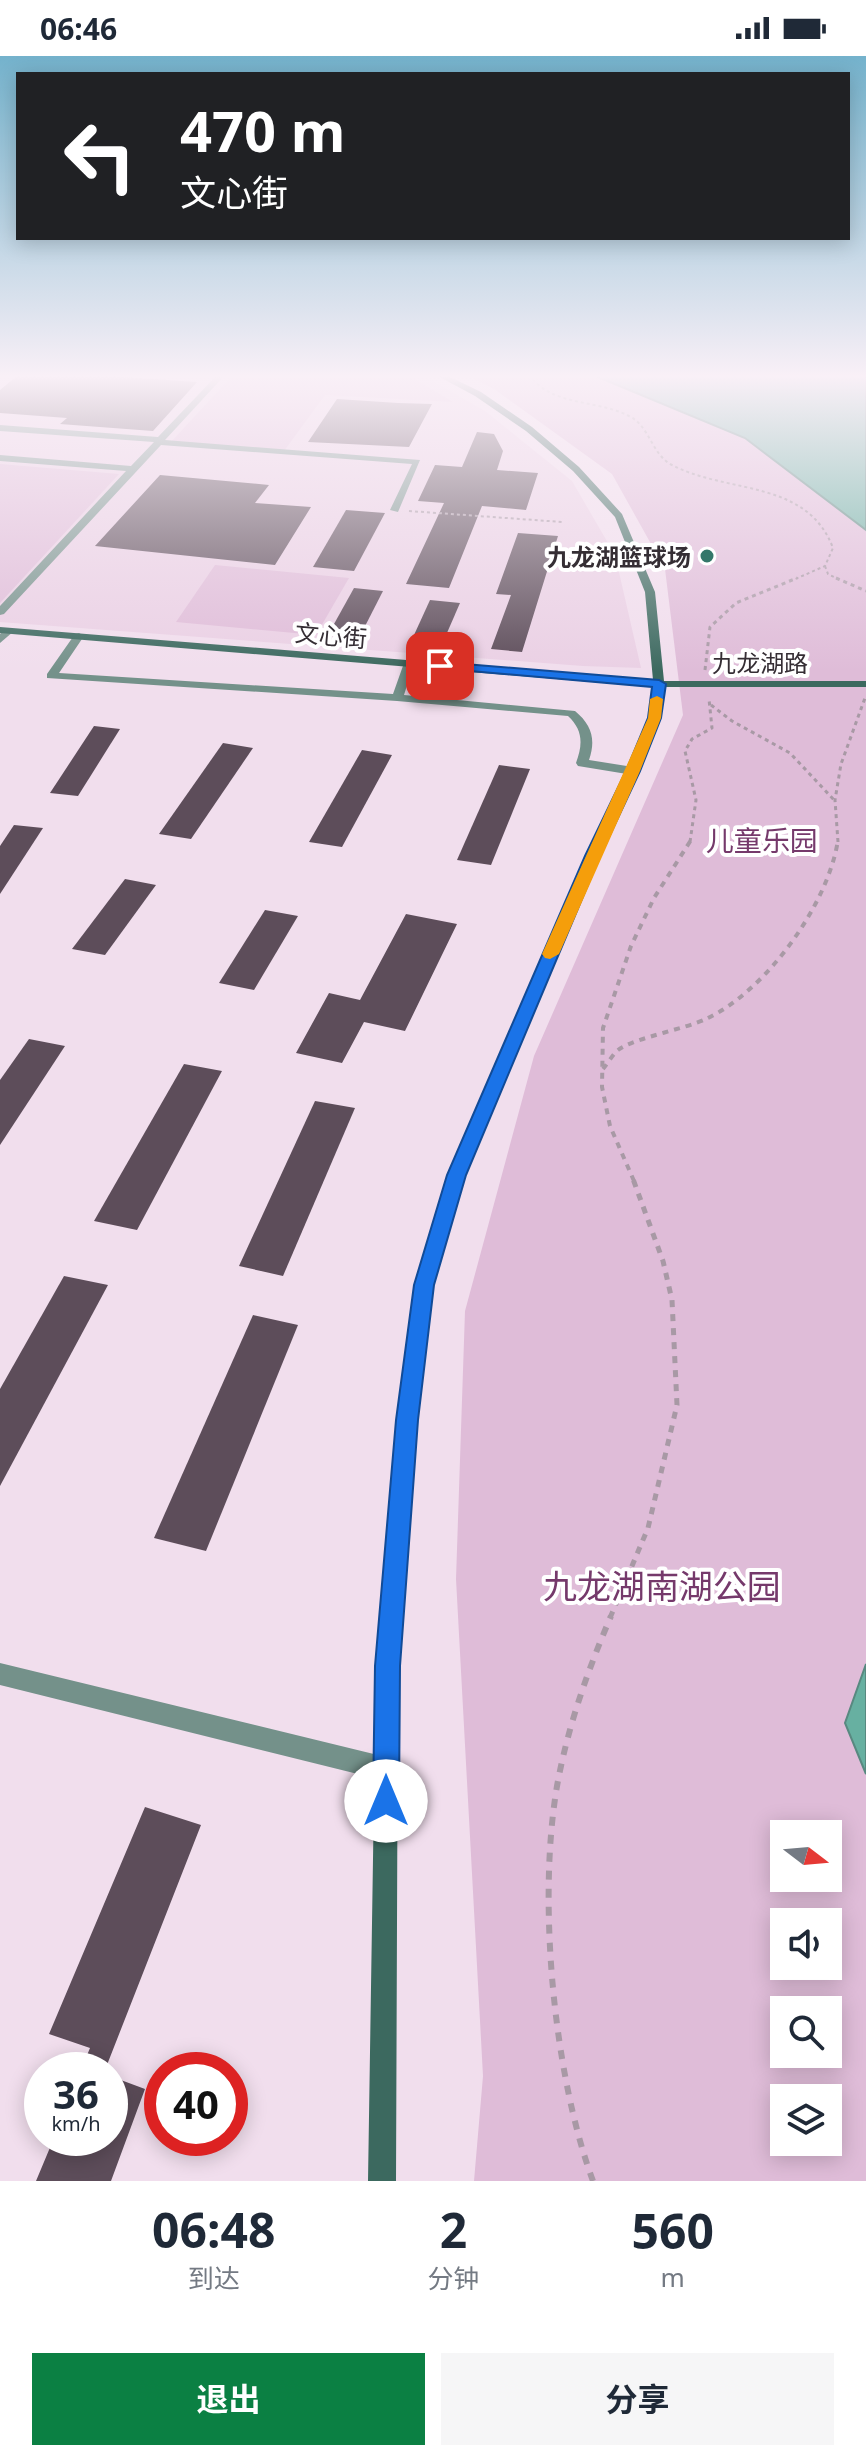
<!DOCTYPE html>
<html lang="zh">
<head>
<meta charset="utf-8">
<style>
	body { margin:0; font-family:"Noto Sans","Noto Sans SC",sans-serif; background:#f6f6f7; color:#1f2937; height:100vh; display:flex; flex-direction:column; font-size:30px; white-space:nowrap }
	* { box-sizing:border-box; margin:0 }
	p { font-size:26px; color:#747a83 }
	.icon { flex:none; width:44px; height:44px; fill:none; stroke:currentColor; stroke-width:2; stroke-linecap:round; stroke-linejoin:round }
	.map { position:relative; height:2125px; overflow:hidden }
	.panel { display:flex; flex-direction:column; background:#fff; flex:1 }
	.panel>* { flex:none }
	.banner { position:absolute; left:16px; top:16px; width:834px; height:168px; border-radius:0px; box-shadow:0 4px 20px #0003; background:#202124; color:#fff; overflow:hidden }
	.needle { width:52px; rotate:106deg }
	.fabs { position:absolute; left:770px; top:1764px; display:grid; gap:16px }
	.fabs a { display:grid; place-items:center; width:72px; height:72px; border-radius:0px; background:#fff; box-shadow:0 4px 20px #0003; font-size:40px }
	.speed { position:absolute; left:24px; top:1996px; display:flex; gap:16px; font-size:40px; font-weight:700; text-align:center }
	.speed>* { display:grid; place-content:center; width:104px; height:104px; border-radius:50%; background:#fff; box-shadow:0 4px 20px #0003; line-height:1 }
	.speed small { font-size:20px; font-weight:400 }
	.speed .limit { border:12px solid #d22; background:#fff; color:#111 }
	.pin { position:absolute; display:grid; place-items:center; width:68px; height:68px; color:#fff; margin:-34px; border-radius:16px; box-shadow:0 4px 12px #0006 }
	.me { position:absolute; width:88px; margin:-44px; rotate:0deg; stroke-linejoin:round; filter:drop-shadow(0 0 6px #0008) }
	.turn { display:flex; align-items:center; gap:28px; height:168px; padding:0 32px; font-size:36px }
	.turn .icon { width:104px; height:104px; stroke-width:2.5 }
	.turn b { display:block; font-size:56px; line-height:68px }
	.eta { display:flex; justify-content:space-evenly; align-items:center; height:136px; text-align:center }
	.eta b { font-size:48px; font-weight:700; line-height:56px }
	.primary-button { display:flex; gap:16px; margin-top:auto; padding:16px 32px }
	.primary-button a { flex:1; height:92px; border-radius:0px; background:#0b8043; color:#fff; font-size:32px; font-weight:700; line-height:92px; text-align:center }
	.primary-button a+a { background:#f6f6f7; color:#1f2937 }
	.status { display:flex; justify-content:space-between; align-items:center; height:56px; padding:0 40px; background:#fff; direction:ltr }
	.status svg { height:22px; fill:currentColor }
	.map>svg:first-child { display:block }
	.built { fill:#ead0e4 }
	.green { fill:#dfbcd8; fill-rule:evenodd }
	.water { fill:#67b0a1; stroke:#588980; stroke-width:2 }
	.building { fill:#5d4d5a }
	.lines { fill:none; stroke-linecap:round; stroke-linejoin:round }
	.path-far4 { stroke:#a899a5; stroke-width:2; stroke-dasharray:3 3; stroke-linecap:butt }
	.path-far3 { stroke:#a899a5; stroke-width:3; stroke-dasharray:4 4; stroke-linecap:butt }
	.path-far2 { stroke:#a899a5; stroke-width:4; stroke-dasharray:6 6; stroke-linecap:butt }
	.path-far1 { stroke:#a899a5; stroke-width:5; stroke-dasharray:7 7; stroke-linecap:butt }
	.path { stroke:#a899a5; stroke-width:6; stroke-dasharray:9 9; stroke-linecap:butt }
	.street { fill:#74918a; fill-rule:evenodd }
	.secondary { fill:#3c695f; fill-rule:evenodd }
	.route { fill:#1a73e8; stroke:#114b97; stroke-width:2 }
	.slow { fill:#f59e0b }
	.poi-dot { fill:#34776a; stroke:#fff; stroke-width:3 }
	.labels { text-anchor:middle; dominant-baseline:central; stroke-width:8; stroke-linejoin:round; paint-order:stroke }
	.far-poi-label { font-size:24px; font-weight:bold; fill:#352e34; stroke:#fff; text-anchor:end }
	.far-street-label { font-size:24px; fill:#352e34; stroke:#fff }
	.park-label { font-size:28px; fill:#75396b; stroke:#fff }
	.near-park-label { font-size:34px; fill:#75396b; stroke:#fff }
</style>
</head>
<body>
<div class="status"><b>06:46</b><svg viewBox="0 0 49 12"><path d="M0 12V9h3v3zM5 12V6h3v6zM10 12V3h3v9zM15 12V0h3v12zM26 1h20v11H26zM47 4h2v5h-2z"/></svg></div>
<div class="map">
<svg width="866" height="2125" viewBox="0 0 866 2125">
	<rect width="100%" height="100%" fill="#f1deed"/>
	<path class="built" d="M 0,319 L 422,319 L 485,355 L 572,425 L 615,499 L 641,612 L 583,610 L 0,566 Z"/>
	<g class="green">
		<path d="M 233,319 L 408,319 L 453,346 L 325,339 L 284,395 L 171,386 Z"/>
		<path d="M 466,319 L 866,319 L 866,2125 L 474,2125 L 483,2020 L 456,1523 L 465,1255 L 534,1000 L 683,659 L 665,513 L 612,418 L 494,333 ZM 784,1778 L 828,1778 L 828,1822 L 784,1822 ZM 784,1866 L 828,1866 L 828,1910 L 784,1910 ZM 784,1954 L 828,1954 L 828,1998 L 784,1998 ZM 784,2042 L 828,2042 L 828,2086 L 784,2086 Z"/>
		<path d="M 0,408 L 119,418 L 0,547 Z"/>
		<path d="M 215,509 L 349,522 L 316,579 L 176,566 Z"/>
	</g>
	<g class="water">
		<path d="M 593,319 L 866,319 L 866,474 L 745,382 Z"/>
		<path d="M 866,1608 L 866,1718 L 845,1667 Z"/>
	</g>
	<g class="building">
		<path d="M 18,319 L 97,319 L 197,326 L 153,375 L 60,368 L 67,362 L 0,357 L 0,334 Z"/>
		<path d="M 337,343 L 398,347 L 432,348 L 409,391 L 308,386 Z"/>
		<path d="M 477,376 L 494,378 L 503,395 L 497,414 L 538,417 L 526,454 L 482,450 L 449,532 L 406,528 L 444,447 L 418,445 L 435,409 L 462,411 Z"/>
		<path d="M 160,419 L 269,429 L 255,447 L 311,451 L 275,509 L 95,490 Z"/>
		<path d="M 346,454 L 385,457 L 354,515 L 313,511 Z"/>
		<path d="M 518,477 L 558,480 L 522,596 L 491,593 L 511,539 L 496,538 Z"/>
		<path d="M 354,532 L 383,535 L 360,580 L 329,577 Z"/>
		<path d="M 430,544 L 460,547 L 440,593 L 409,590 Z"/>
		<path d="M 94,670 L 120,673 L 78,740 L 50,737 Z"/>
		<path d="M 223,687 L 253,692 L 191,783 L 159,778 Z"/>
		<path d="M 362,694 L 392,699 L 342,791 L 309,786 Z"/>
		<path d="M 499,709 L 530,713 L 491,809 L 457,804 Z"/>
		<path d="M 14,769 L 43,772 L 0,838 L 0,790 Z"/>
		<path d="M 125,823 L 156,829 L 105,899 L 72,893 Z"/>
		<path d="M 265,854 L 298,860 L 254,934 L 219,927 Z"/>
		<path d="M 406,858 L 457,868 L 405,975 L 364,966 L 342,1007 L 296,997 L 329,937 L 360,944 Z"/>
		<path d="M 29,983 L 65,990 L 0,1089 L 0,1024 Z"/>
		<path d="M 184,1008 L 222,1015 L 137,1174 L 94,1165 Z"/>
		<path d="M 315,1045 L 355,1052 L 283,1220 L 239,1210 Z"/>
		<path d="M 64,1220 L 108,1229 L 0,1430 L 0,1333 Z"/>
		<path d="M 253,1259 L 298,1269 L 206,1495 L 154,1482 Z"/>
		<path d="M 145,1751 L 201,1769 L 105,2014 L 81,2014 L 90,1992 L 49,1978 Z"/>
		<path d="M 110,2020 L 145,2033 L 111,2125 L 36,2125 L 54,2082 L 110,2082 Z"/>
	</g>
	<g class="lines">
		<g class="path-far4">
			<path d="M 529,319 C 553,351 596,343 629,360 C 650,370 651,398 672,409 C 727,438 807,423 833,492 L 825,510 L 793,524"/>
			<path d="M 409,455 L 562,466"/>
			<path d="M 825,510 L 828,518 L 840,524"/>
		</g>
		<g class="path-far3">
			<path d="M 836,522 L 866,535"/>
			<path d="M 705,614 L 710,571 L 736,547 L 797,522"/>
			<path d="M 711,649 L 732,665 L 790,697 L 835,745"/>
			<path d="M 690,786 L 696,744 L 685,695 L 692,683 L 712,672 L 709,643"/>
			<path d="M 838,786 L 835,744 L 841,708 L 865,642"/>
		</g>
		<g class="path-far2">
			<path d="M 603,1013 C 608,1007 613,998 618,994 C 634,982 685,973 706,963 C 766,935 828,849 838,784"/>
			<path d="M 634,1125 L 610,1070 L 602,1031 L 603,972 L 631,890 L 654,842 L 691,784"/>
		</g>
		<path class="path-far1" d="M 610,1562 L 648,1472 L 677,1349 L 672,1244 L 663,1205 L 633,1123"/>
		<path class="path" d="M 593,2125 C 552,2015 535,1825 561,1710 C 572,1659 590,1609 611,1560"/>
		<g class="street">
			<path d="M 217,319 L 225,319 L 165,384 L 420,404 L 398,456 L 390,454 L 412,408 L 161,389 L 4,558 L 0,559 L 0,550 L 126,415 L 0,405 L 0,399 L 131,410 L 154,386 L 0,375 L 0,369 L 158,381 Z"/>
			<path d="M 5,573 L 14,575 L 0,587 L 0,578 Z"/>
			<path d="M 79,577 L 84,580 L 59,617 L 393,638 L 404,607 L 409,604 L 414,607 L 404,639 L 575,655 C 592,669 596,684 589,704 L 633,711 L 639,715 L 633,719 L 578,710 L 576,707 C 583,688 583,674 568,660 L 397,645 L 47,622 L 47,618 L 75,578 Z"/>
			<path d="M 0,1607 L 386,1701 L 394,1705 L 398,1713 L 394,1721 L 386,1725 L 0,1629 Z"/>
		</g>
		<path class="secondary" d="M 436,319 L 446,319 L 481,336 L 532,371 L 579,411 L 622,458 L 655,536 L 664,625 L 866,625 L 866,631 L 664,631 L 660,662 L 639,715 L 600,800 L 464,1119 L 433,1229 L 417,1364 L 398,1610 L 396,2125 L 368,2125 L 376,1610 L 397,1364 L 415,1229 L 448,1119 L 586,800 L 627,715 L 648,662 L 653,631 L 0,577 L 0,571 L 653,624 L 645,536 L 615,461 L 573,415 L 526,375 L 475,340 Z"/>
	</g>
	<linearGradient id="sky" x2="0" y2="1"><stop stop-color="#74b2cc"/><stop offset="0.52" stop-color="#f9f0f7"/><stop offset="1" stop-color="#f9f0f7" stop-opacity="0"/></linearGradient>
	<rect width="866" height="616" fill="url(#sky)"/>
	<path class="route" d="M 440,606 L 659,624 L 666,628 L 661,662 L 640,715 L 600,800 L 466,1119 L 434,1229 L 418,1364 L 400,1610 L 399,1745 L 395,1754 L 386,1758 L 377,1754 L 373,1745 L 375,1610 L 396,1364 L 414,1229 L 447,1119 L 585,800 L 626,715 L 648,662 L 652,631 L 436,612 L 436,607 Z"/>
	<path class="slow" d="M 657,640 L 663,643 L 661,662 L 640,715 L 559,898 L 550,903 L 545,902 L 542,898 L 648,662 L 650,643 Z"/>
	<circle class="poi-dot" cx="707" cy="500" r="8"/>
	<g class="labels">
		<g class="far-poi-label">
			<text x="691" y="500">九龙湖篮球场</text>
		</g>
		<g class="far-street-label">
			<text transform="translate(331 579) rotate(5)">文心街</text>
			<text x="760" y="606">九龙湖路</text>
		</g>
		<g class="park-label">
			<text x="762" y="784">儿童乐园</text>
		</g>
		<g class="near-park-label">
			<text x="662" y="1530">九龙湖南湖公园</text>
		</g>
	</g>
</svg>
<div class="fabs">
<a><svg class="needle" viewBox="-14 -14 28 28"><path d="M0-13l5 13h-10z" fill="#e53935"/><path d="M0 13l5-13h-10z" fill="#747a83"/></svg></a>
<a><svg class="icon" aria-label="sound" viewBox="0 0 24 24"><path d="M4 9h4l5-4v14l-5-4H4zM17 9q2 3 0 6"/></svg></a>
<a><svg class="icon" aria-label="search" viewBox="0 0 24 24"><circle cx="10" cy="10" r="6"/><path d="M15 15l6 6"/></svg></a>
<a><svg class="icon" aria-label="layers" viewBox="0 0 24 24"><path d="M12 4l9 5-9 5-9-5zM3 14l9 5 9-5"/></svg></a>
</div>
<div class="speed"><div>36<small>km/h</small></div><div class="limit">40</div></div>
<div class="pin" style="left:440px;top:610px;background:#d93025"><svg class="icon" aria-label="arrive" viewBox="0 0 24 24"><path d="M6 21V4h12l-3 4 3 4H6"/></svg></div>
<svg class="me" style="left:386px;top:1745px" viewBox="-20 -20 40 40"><circle r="19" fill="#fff"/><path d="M0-13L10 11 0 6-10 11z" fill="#1a73e8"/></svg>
<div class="banner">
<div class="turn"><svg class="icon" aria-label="left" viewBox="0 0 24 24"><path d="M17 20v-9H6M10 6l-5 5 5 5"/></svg><div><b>470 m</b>文心街</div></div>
</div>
</div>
<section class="panel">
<div class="eta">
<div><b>06:48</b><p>到达</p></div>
<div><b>2</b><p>分钟</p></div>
<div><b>560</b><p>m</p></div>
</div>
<div class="primary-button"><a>退出</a><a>分享</a></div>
</section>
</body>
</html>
